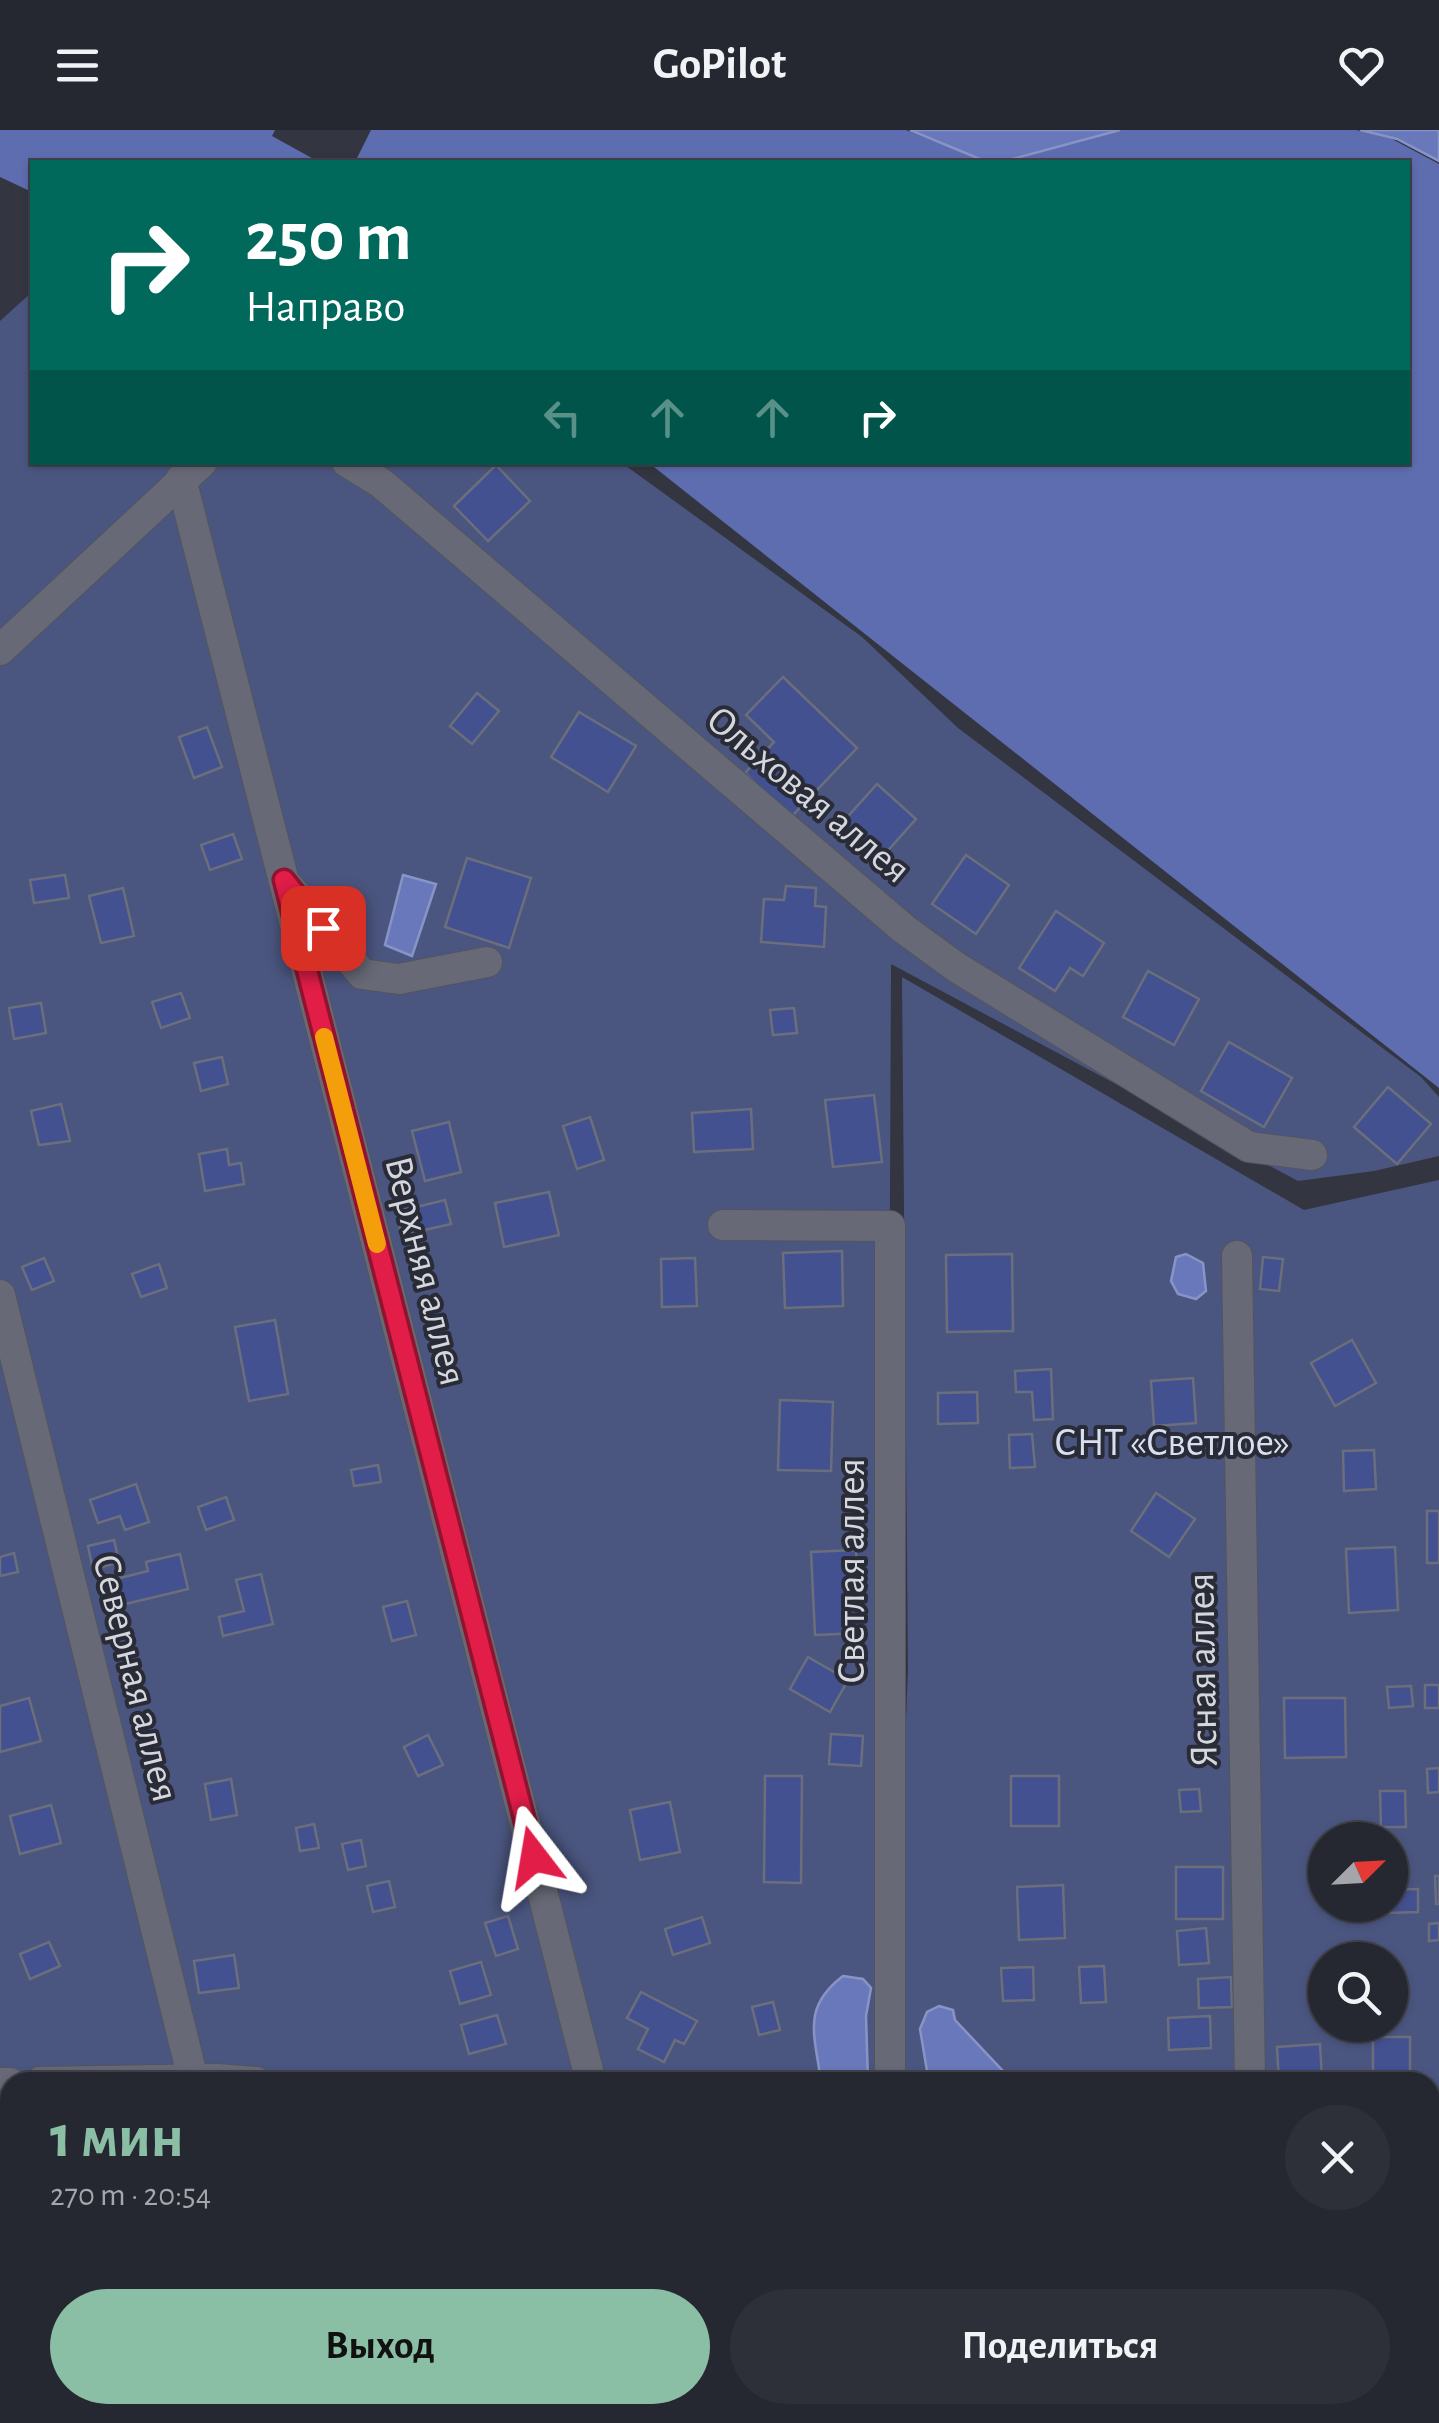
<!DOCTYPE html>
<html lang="ru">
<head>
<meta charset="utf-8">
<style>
	body { margin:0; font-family:"Alegreya Sans",sans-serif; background:#2e3039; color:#f1f3f6; height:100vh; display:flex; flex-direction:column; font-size:38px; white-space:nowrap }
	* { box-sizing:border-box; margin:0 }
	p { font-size:32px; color:#a4a6ab }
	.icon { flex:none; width:55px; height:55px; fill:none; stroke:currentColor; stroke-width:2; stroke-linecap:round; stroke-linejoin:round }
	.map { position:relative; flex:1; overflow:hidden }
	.panel { position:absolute; left:0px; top:1942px; width:1440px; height:352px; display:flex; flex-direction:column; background:#262831; border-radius:30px 30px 0 0; box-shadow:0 2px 8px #0004,0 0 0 2px #42444d }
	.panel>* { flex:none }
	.banner { position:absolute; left:30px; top:30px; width:1380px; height:305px; border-radius:0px; box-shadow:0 2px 8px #0004,0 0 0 2px #42444d; background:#00695c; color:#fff; overflow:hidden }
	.needle { width:65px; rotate:66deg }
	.fabs { position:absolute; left:1308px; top:1692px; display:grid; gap:20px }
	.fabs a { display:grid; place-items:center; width:100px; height:100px; border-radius:50%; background:#262831; box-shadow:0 2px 8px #0004,0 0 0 2px #42444d; font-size:50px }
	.pin { position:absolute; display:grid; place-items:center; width:85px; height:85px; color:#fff; margin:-42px; border-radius:20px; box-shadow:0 5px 15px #0006 }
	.me { position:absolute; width:110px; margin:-55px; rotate:346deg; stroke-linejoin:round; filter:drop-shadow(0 0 8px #0008) }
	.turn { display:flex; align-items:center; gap:35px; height:210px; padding:0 50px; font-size:45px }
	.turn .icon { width:130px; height:130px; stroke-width:2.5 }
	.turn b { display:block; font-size:70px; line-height:85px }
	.lanes { display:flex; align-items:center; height:95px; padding:0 50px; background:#0003; justify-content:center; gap:50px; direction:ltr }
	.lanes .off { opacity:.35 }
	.round { display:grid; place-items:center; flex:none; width:105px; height:105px; border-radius:52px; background:#2e3039 }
	.summary { display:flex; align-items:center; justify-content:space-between; height:170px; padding:0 50px }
	h1 { font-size:60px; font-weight:700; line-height:75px; color:#8abfa5 }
	.primary-button { display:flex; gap:20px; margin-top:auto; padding:20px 50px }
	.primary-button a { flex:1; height:115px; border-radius:60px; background:#8abfa5; color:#111; font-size:40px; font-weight:700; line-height:115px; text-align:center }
	.primary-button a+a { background:#2e3039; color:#f1f3f6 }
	header { display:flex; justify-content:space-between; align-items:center; height:130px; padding:0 50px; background:#262831; font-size:45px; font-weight:700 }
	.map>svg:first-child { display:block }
	.green { fill:#4b5680; fill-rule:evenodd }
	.forest { fill:#5d6daf }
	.water { fill:#6878bb; stroke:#8994c6; stroke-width:2.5 }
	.building { fill:#435190; stroke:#6b6e7b; stroke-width:2.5 }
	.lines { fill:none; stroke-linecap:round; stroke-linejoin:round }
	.minor-casing { stroke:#52555e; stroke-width:32 }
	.minor { stroke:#676a76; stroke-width:30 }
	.route-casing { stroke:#92132f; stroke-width:25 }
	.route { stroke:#e11d48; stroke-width:18 }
	.slow { stroke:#f59e0b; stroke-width:18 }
	.labels { text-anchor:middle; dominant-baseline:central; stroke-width:8; stroke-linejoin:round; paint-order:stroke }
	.street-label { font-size:40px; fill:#d5d7de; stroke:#292c36 }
	.park-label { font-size:40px; fill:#d9dff2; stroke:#292c36 }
</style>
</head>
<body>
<header><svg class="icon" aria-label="menu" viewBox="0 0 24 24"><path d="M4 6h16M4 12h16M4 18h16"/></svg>GoPilot<svg class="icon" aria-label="heart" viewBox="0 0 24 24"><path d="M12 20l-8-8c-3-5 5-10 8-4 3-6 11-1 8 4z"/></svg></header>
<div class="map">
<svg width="1439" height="2293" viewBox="0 0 1439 2293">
	<rect width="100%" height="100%" fill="#333641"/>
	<path class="green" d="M 32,162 L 32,332 L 622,333 L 862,507 L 958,598 L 1421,947 L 1439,967 L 1439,1026 L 1374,1041 L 1298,1051 L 891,834 L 886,1952 L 10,1952 L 10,2285 L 1430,2285 L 1430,1952 L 892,1952 L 908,1539 L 902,847 L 1304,1080 L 1439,1050 L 1439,2293 L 0,2293 L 0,191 ZM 1325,1710 L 1390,1710 L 1390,1775 L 1325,1775 ZM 1325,1830 L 1390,1830 L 1390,1895 L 1325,1895 Z"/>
	<g class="forest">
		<path d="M 0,0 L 275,0 L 272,6 L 319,32 L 32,32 L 32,62 L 0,47 Z"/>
		<path d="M 371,0 L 906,0 L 982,30 L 1106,0 L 1356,0 L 1392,9 L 1439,34 L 1439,958 L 649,333 L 1408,332 L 1408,32 L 355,32 Z"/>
	</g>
	<g class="water">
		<path d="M 910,0 L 1120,0 L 1001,32 L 987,32 Z"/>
		<path d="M 1360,0 L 1439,0 L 1439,31 L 1397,9 Z"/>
		<path d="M 403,745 L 436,754 L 412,826 L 385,815 Z"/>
		<path d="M 1186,1124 L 1203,1133 L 1206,1161 L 1196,1169 L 1178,1164 L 1171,1151 L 1176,1127 Z"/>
		<path d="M 843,1846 L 863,1849 L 871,1858 L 866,1886 L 868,1952 L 821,1952 C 815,1905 801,1878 843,1846 Z"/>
		<path d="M 939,1876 L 953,1880 L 955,1890 L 1002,1940 L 995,1952 L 952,1952 L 927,1941 L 920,1899 L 927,1882 Z"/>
	</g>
	<g class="building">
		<path d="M 496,335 L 530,371 L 488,411 L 454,376 Z"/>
		<path d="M 783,547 L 857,618 L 791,687 L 745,643 L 774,612 L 746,585 Z"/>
		<path d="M 477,563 L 499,581 L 472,614 L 450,596 Z"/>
		<path d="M 579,582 L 636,616 L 608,662 L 551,627 Z"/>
		<path d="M 207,597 L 222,637 L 194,648 L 179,607 Z"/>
		<path d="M 877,654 L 916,689 L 874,736 L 835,701 Z"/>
		<path d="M 233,704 L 242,729 L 210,740 L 201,715 Z"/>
		<path d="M 966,725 L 1009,755 L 976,804 L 932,774 Z"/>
		<path d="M 467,728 L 531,748 L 509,818 L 445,797 Z"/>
		<path d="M 65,745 L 69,768 L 34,773 L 30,750 Z"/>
		<path d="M 786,756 L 816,758 L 815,776 L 826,777 L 824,817 L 761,812 L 764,769 L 784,770 Z"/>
		<path d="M 123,758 L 134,806 L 101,813 L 89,766 Z"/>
		<path d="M 1056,781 L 1104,813 L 1083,846 L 1070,838 L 1055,861 L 1019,838 Z"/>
		<path d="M 1148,841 L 1199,869 L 1174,915 L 1123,887 Z"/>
		<path d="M 181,863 L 190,888 L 161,898 L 152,872 Z"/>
		<path d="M 41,873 L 46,903 L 14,909 L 9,878 Z"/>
		<path d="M 794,878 L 797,903 L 773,905 L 770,880 Z"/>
		<path d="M 1229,912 L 1292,948 L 1264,997 L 1201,961 Z"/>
		<path d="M 222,927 L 228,954 L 201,961 L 194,933 Z"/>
		<path d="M 1388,957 L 1431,994 L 1397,1034 L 1354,997 Z"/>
		<path d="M 874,965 L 882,1032 L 833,1037 L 825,970 Z"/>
		<path d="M 61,974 L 70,1011 L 39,1015 L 31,981 Z"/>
		<path d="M 751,979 L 753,1019 L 694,1022 L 692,983 Z"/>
		<path d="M 590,987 L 604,1030 L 577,1039 L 563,996 Z"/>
		<path d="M 449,992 L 461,1042 L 425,1051 L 412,1001 Z"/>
		<path d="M 227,1019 L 229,1035 L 241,1033 L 244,1054 L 205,1061 L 199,1024 Z"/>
		<path d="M 549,1062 L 559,1105 L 504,1117 L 495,1073 Z"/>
		<path d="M 445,1070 L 451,1094 L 402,1105 L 396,1082 Z"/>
		<path d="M 842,1121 L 843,1176 L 785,1178 L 783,1123 Z"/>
		<path d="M 1012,1124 L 1013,1201 L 947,1202 L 946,1125 Z"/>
		<path d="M 1263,1127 L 1283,1129 L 1279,1161 L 1260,1159 Z"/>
		<path d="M 44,1128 L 54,1151 L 32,1160 L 22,1137 Z"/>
		<path d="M 695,1128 L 697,1176 L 662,1177 L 661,1129 Z"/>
		<path d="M 159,1134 L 167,1158 L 141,1167 L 132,1144 Z"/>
		<path d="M 275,1190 L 288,1264 L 249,1271 L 235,1197 Z"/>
		<path d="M 1352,1210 L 1376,1253 L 1335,1276 L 1311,1233 Z"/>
		<path d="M 1051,1239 L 1053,1289 L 1034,1290 L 1032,1262 L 1016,1262 L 1015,1241 Z"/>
		<path d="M 1193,1248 L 1196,1293 L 1154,1296 L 1151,1251 Z"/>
		<path d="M 977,1262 L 978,1293 L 938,1294 L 938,1263 Z"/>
		<path d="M 780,1270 L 833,1272 L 831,1341 L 778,1340 Z"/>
		<path d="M 1032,1304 L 1035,1337 L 1010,1338 L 1009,1305 Z"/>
		<path d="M 1374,1320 L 1376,1359 L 1344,1361 L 1343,1321 Z"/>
		<path d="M 378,1335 L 381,1352 L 354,1356 L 351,1340 Z"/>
		<path d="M 136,1354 L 149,1392 L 125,1400 L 120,1386 L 98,1393 L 90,1370 Z"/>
		<path d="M 1156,1363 L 1195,1389 L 1169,1427 L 1131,1401 Z"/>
		<path d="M 226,1367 L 234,1390 L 206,1400 L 198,1377 Z"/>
		<rect x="1427" y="1381" width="12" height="52"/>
		<path d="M 114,1410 L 119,1432 L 93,1440 L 88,1416 Z"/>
		<path d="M 1395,1417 L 1398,1480 L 1349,1483 L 1346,1419 Z"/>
		<path d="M 856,1420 L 860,1503 L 815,1505 L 811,1422 Z"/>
		<path d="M 14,1423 L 18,1442 L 0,1446 L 0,1427 Z"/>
		<path d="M 180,1424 L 188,1459 L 113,1477 L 108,1451 L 148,1441 L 146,1432 Z"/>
		<path d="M 261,1444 L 273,1494 L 223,1506 L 219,1487 L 244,1481 L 236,1450 Z"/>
		<path d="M 407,1471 L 416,1505 L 392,1511 L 383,1477 Z"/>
		<path d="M 808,1527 L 848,1550 L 830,1582 L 790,1559 Z"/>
		<rect x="1425" y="1555" width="14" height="23"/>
		<path d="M 1411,1556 L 1413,1576 L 1389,1578 L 1387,1557 Z"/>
		<path d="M 29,1568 L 41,1611 L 0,1622 L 0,1576 Z"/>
		<path d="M 1284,1568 L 1345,1568 L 1346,1627 L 1285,1628 Z"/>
		<path d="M 831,1604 L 863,1606 L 861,1636 L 829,1634 Z"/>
		<path d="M 428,1605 L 443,1635 L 418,1646 L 404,1617 Z"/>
		<path d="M 1439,1638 L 1439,1662 L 1428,1663 L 1427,1639 Z"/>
		<path d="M 765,1646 L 802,1646 L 801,1753 L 764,1752 Z"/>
		<rect x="1011" y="1646" width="48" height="50"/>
		<path d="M 231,1649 L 237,1685 L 211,1690 L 205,1654 Z"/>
		<path d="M 1199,1659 L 1201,1681 L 1181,1682 L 1179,1660 Z"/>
		<path d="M 1380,1661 L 1405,1661 L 1406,1697 L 1381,1697 Z"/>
		<path d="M 670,1672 L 680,1722 L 640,1730 L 630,1680 Z"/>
		<path d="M 51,1675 L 61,1713 L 20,1724 L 10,1686 Z"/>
		<path d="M 314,1694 L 319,1718 L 300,1721 L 296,1698 Z"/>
		<path d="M 361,1710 L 366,1736 L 348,1740 L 342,1714 Z"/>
		<rect x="1176" y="1737" width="47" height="52"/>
		<path d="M 1435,1746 L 1439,1746 L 1439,1774 L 1436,1774 Z"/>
		<path d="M 389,1751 L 395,1777 L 373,1782 L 367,1756 Z"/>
		<path d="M 1063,1755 L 1065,1808 L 1019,1810 L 1017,1757 Z"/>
		<path d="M 1418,1759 L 1418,1782 L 1387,1783 L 1390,1760 Z"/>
		<path d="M 508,1786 L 518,1819 L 496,1826 L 485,1793 Z"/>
		<path d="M 702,1787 L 710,1813 L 673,1825 L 665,1799 Z"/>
		<path d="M 1439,1793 L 1439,1810 L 1429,1811 L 1429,1794 Z"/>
		<path d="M 1206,1798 L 1209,1833 L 1179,1835 L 1177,1801 Z"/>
		<path d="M 49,1812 L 60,1836 L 30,1849 L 20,1824 Z"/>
		<path d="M 234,1825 L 239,1858 L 199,1863 L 194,1831 Z"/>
		<path d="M 481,1832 L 491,1865 L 460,1874 L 450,1841 Z"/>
		<path d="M 1104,1836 L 1106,1872 L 1081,1873 L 1079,1837 Z"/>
		<path d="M 1033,1837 L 1034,1870 L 1003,1871 L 1001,1838 Z"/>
		<path d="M 1231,1847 L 1232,1877 L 1199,1878 L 1198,1849 Z"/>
		<path d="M 641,1862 L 697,1891 L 684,1914 L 675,1910 L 664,1932 L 638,1919 L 648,1899 L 627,1888 Z"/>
		<path d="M 773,1872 L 780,1900 L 759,1905 L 752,1877 Z"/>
		<path d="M 497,1885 L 506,1914 L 469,1924 L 461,1895 Z"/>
		<path d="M 1210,1886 L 1211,1918 L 1169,1920 L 1168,1888 Z"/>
		<rect x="1373" y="1907" width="37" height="35"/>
		<path d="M 1320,1914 L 1322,1949 L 1279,1952 L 1277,1917 Z"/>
		<path d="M 4,2116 L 10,2117 L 10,2140 L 0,2139 Z"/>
		<path d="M 62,2285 L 127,2285 L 128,2293 L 62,2293 Z"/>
		<rect x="165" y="2285" width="61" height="8"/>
		<path d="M 753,2285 L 779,2285 L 781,2290 L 755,2293 Z"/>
		<rect x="1284" y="2285" width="21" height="8"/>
		<rect x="1381" y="2285" width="45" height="8"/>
	</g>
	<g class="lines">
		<defs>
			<g id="minor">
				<path d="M 347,332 L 381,353 L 904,799 L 956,837 L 1249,1017 L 1312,1025"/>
				<path d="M 181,349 L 591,1952"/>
				<path d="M 0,520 L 202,332"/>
				<path d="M 288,756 L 362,844 L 399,849 L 487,832"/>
				<path d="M 723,1095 L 890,1096 L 890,1952"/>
				<path d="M 1237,1126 L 1250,1952"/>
				<path d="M 0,1165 L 193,1949"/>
				<path d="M 40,1952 L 217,1949 L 256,1952"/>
				<path d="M 0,1953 L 10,1953"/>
				<path d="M 662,2285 L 664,2293"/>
				<path d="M 903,2285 L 903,2293"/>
				<path d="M 1258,2285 L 1258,2293"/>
			</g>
		</defs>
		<use href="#minor" class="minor-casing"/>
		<use href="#minor" class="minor"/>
	</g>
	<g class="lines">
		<defs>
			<path id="route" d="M 323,798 L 284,750 L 534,1727"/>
		</defs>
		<use href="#route" class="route-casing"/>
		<use href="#route" class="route"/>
		<path class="slow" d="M 324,907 L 377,1114"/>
	</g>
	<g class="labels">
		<g class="street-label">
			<text transform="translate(808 665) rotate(40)">Ольховая аллея</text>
			<text transform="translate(425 1141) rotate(76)">Верхняя аллея</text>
			<text transform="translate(852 1441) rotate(-90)">Светлая аллея</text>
			<text transform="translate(1203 1540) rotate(-91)">Ясная аллея</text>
			<text transform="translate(135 1548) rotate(76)">Северная аллея</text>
		</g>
		<g class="park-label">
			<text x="1172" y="1313">СНТ «Светлое»</text>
		</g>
	</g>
</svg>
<div class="fabs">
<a><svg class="needle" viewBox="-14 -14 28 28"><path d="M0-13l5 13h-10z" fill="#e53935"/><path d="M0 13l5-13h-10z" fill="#a4a6ab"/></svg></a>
<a><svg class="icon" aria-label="search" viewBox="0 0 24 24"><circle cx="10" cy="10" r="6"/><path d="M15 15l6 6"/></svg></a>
</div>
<div class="pin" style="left:323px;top:798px;background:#d93025"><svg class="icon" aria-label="arrive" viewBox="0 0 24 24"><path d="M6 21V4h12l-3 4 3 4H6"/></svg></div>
<svg class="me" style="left:534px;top:1727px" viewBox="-20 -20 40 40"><path d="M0-17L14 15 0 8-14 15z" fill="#e11d48" stroke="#fff" stroke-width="4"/></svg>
<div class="banner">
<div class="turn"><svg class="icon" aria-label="right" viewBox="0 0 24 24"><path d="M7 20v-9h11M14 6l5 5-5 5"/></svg><div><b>250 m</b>Направо</div></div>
<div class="lanes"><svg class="icon off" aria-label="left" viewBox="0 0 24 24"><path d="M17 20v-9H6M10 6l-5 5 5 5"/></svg><svg class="icon off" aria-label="ahead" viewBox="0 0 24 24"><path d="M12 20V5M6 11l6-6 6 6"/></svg><svg class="icon off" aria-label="ahead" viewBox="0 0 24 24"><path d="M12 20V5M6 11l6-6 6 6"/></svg><svg class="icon" aria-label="right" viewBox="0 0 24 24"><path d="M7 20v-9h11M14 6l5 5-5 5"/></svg></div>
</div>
<section class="panel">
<div class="summary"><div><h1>1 мин</h1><p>270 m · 20:54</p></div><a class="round"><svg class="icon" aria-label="close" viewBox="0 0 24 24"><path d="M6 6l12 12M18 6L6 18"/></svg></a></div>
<div class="primary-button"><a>Выход</a><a>Поделиться</a></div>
</section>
</div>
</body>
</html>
